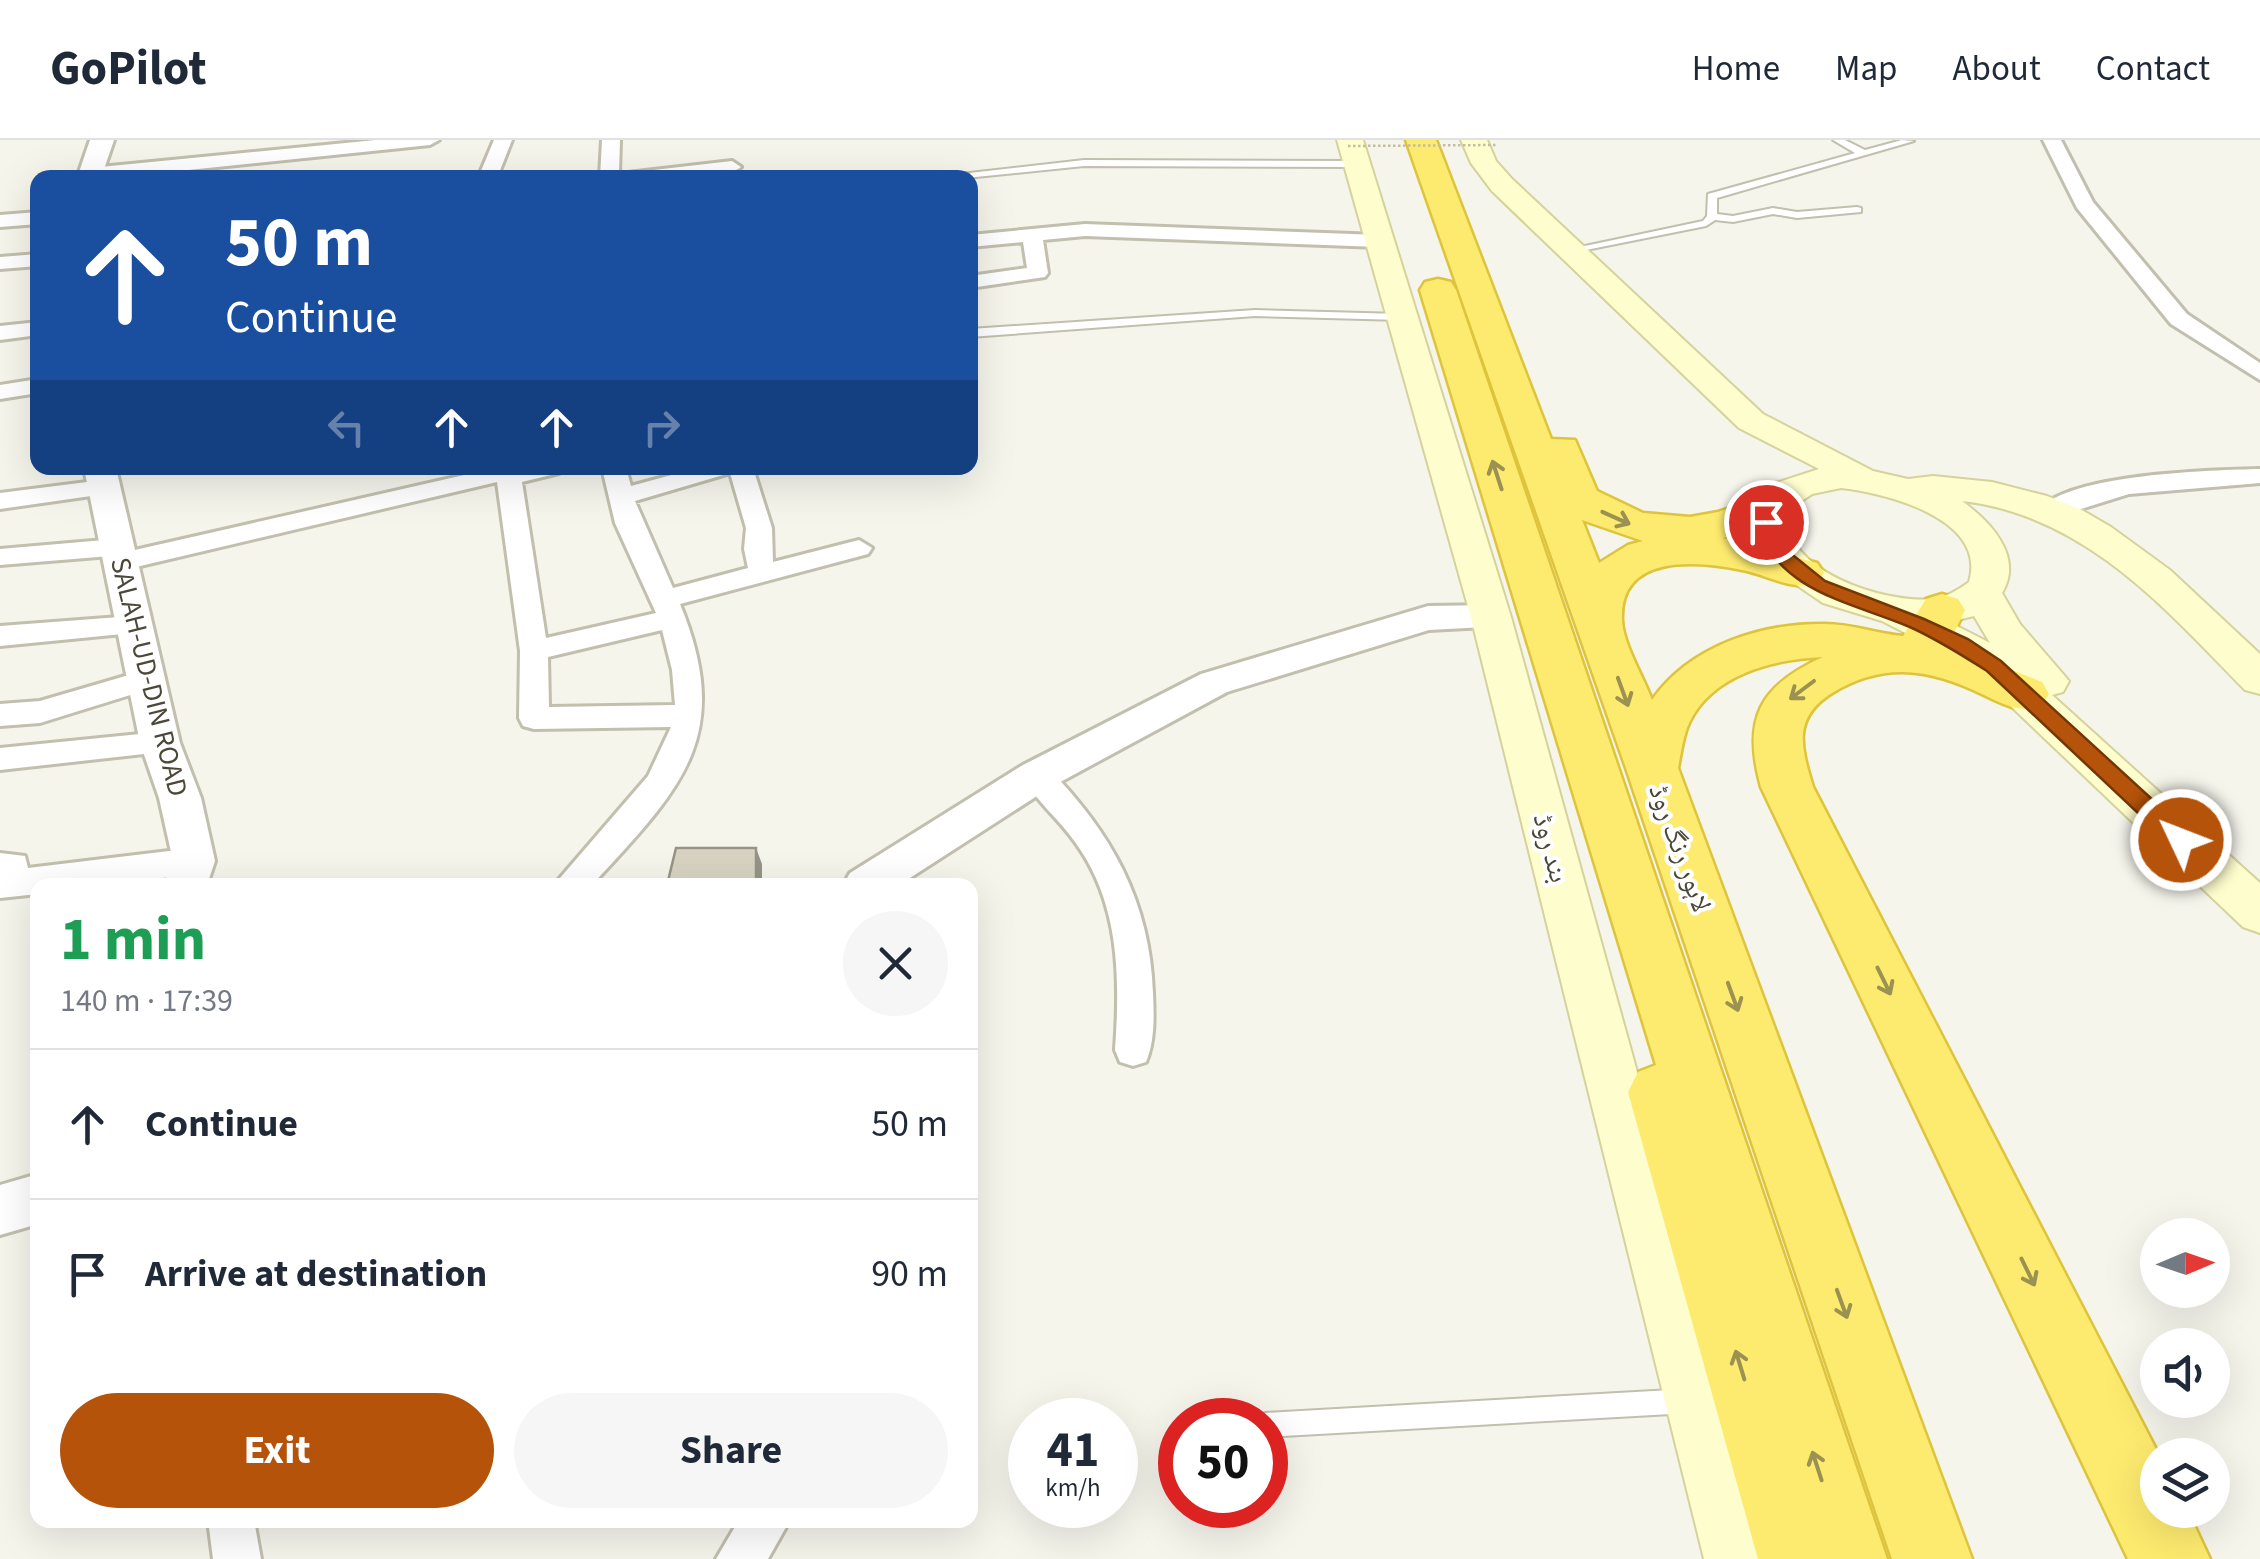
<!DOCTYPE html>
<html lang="en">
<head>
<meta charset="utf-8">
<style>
	body { margin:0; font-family:"Source Sans 3","Noto Naskh Arabic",sans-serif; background:#f6f6f7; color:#1f2937; height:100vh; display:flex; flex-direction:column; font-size:38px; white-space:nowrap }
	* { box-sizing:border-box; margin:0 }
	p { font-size:32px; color:#747a83 }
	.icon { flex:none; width:55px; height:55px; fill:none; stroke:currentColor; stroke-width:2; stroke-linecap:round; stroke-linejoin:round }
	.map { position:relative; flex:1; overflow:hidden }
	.drawer { position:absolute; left:30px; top:738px; width:948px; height:650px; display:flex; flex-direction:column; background:#fff; border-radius:20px; box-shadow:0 10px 40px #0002 }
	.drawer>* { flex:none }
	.banner { position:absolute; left:30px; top:30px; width:948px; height:305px; border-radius:20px; box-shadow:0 10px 40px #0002; background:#1a4fa0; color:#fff; overflow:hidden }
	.needle { width:65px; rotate:88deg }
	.tools { position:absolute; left:2140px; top:1078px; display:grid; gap:20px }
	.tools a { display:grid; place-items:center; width:90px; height:90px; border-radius:50%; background:#fff; box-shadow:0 10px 40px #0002; font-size:50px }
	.speed { position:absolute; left:1008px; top:1258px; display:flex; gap:20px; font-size:50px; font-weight:700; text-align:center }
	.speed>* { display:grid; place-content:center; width:130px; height:130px; border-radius:50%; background:#fff; box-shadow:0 10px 40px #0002; line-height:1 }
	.speed small { font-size:25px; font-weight:400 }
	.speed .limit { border:15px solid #d22; background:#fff; color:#111 }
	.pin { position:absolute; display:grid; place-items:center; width:85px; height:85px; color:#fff; margin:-42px; border:5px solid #fff; border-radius:50%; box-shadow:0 2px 10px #0007 }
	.me { position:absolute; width:110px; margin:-55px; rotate:313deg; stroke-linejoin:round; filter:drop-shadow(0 0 8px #0008) }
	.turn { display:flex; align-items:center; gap:35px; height:210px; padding:0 30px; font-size:45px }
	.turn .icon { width:130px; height:130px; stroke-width:2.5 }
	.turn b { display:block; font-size:70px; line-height:85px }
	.lanes { display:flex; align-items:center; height:95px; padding:0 30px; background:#0003; justify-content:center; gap:50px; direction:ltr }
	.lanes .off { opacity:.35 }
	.round { display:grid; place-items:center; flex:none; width:105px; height:105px; border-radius:52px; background:#f6f6f7 }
	.headline { display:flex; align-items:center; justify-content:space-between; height:170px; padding:0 30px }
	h1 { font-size:60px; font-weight:700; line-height:75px; color:#1e9e55 }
	.cta { display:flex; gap:20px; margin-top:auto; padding:20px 30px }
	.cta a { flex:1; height:115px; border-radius:60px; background:#b45309; color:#fff; font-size:40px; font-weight:700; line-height:115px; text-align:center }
	.cta a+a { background:#f6f6f7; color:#1f2937 }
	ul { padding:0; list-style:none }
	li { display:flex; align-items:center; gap:30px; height:150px; padding:0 30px; border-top:2px solid #e0e1e3 }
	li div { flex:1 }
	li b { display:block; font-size:38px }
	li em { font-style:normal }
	header { display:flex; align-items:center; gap:60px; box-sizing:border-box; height:140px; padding:0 50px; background:#fff; border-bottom:2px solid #e0e1e3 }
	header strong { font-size:48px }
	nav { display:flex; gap:55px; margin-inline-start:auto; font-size:35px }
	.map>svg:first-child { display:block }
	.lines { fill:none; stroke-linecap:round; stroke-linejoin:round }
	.service-casing { stroke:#c2bfae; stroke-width:4 }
	.minor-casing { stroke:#c2bfae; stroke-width:6 }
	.tertiary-casing { stroke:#c2bfae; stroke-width:6 }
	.secondary-casing { stroke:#d5d29b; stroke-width:4 }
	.motorway-casing { stroke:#dec43d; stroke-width:5 }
	.service { fill:#fff; fill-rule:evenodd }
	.minor { fill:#fff; fill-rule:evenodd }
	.tertiary { fill:#fff; fill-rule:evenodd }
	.secondary { fill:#fefdcd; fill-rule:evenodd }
	.motorway { fill:#fdeb6f; fill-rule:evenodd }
	.path-bridge { stroke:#c3be9f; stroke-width:2.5; stroke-dasharray:2.5 2.5; stroke-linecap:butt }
	.shaded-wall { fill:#979487 }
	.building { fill:#d8d3c1; stroke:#979487; stroke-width:2.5 }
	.oneway { stroke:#9b9151 }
	.route { fill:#b45309; stroke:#753606; stroke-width:2.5 }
	.labels { text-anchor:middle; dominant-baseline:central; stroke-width:8; stroke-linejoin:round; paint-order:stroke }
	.street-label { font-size:28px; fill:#4b4739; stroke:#fff }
</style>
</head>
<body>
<header>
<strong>GoPilot</strong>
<nav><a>Home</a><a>Map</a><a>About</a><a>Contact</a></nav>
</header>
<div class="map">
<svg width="2260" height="1419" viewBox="0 0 2260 1419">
	<rect width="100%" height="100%" fill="#f6f5ec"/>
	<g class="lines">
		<defs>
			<g id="service">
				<path d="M 1833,0 L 1845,0 L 1865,10 L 1902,0 L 1914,1 L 1717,58 L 1717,74 L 1733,76 L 1773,68 L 1797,72 L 1857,67 L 1861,68 L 1861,72 L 1797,78 L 1773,74 L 1733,82 L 1715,80 L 1706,86 L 1571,113 L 1566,110 L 1703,81 L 1707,76 L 1708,54 L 1855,13 Z"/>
				<path d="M 1084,20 L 1357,21 L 1362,24 L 1357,27 L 1084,26 L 966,38 L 925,38 Z"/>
				<path d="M 1255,170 L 1401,174 L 1407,177 L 1401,180 L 1255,176 L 970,197 L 970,189 Z"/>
				<path d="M 1689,1249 L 1697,1253 L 1701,1261 L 1697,1269 L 1689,1273 L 1265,1297 L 1265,1280 L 1255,1280 L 1265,1273 Z"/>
			</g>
			<g id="minor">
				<path d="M 376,0 L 439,0 L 430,5 L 111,38 L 83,38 L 81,34 L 90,28 Z"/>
				<path d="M 494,0 L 512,0 L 497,38 L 478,38 Z"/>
				<path d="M 602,0 L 620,0 L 619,34 L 732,21 L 741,27 C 722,43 629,38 600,38 Z"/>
				<path d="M 2043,0 L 2061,0 L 2093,62 L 2187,174 L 2260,223 L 2260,240 L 2171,184 L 2077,68 Z"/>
				<path d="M 38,72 L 38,84 L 0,87 L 0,75 Z"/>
				<path d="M 1085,84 L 1379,95 L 1389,101 L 1379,107 L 1085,96 L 1043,100 L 1048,133 L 1045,137 L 970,148 L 970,136 L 1027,128 L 1023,102 L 970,107 L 970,95 Z"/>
				<path d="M 38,114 L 38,126 L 0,129 L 0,117 Z"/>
				<path d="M 38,182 L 38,195 L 0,200 L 0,186 Z"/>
				<path d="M 38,239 L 38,253 L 0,259 L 0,245 Z"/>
				<path d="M 495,328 L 562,328 L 559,333 L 522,342 L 546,498 L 656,473 L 615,383 L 602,328 L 626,328 L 631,346 L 697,328 L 753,328 L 772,388 L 773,422 L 859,400 L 872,408 L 868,414 L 680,464 C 735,598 680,649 592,745 L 554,745 L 648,636 L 671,587 L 534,589 L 523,586 L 519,578 L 520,511 L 497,342 L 119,431 L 106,422 L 110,416 L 0,425 L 0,409 L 116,399 L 125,401 L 129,407 L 126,412 ZM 730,333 L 746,388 L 744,409 L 748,428 L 673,448 L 635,361 ZM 662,490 L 672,530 L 675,565 L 549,567 L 548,517 Z"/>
				<path d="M 2260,329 L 2260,343 L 2129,354 L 2052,378 L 2039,370 C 2068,334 2213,330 2260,329 Z"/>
				<path d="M 103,340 L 112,343 L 116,348 L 112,353 L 0,369 L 0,353 Z"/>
				<path d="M 133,476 L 143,478 L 147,485 L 143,492 L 0,506 L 0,486 Z"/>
				<path d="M 146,530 L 156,533 L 161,540 L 156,547 L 40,583 L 0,586 L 0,564 L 40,561 Z"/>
				<path d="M 160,592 L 171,595 L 175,603 L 171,611 L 0,630 L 0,608 Z"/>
				<path d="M 1037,624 L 1048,628 C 1111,692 1150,761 1153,853 C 1154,875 1155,901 1146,922 L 1133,926 L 1120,922 L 1115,910 C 1120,838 1120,763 1075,702 C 1059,679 1035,660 1022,636 L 1026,628 Z"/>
				<path d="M 194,708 L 206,712 L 210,721 L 206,730 L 194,734 L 107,745 L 38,745 L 38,754 L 0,758 L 0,713 L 25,716 L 28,728 Z"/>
				<path d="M 208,1380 L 254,1380 L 261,1419 L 213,1419 Z"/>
				<path d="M 739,1380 L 790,1380 L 768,1419 L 716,1419 Z"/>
			</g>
			<g id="tertiary">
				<path d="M 90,0 L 114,0 L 101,38 L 77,38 Z"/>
				<path d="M 84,328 L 116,328 L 180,603 L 201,658 L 215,721 L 207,745 L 163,745 L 173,721 L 159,658 L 140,603 Z"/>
				<path d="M 1491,465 L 1504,468 L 1509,477 L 1504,486 L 1429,490 L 1227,552 L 1051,647 L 899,745 L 843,745 L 850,733 L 1023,625 L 1201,534 L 1428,466 Z"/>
				<path d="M 38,1034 L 38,1084 L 0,1095 L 0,1045 Z"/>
			</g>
			<g id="secondary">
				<path d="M 1337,0 L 1363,0 L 1511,477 L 1772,1419 L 1704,1419 L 1471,477 Z"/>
				<path d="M 1461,0 L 1487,0 L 1496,21 L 1512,39 L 1763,274 L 1873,331 L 1908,339 L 1933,336 L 1992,342 L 2047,356 L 2080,369 L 2111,387 L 2170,430 L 2260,514 L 2260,554 L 2245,550 C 2164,467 2084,375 1962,361 C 1991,382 2024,417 2002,453 L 2020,484 L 2069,541 L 2063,552 L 2052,555 L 2260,743 L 2260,793 L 2243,787 L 1979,536 L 1946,514 L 1882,481 L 1823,463 L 1773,429 L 1753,400 L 1748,384 L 1750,371 L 1773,344 L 1819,329 L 1739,288 L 1492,51 L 1471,23 ZM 1841,348 C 1885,353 1988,378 1969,442 C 1958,450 1947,457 1933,459 C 1885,464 1781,431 1787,371 L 1812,354 ZM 1974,476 L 1990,503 L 1949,482 Z"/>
			</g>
			<g id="motorway">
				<path d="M 1406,0 L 1436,0 L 1551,299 L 1575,300 L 1597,351 L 1643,373 L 1690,377 L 1718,372 L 1770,354 L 1785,358 L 1792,367 L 1785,376 L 1766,385 L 1723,398 L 1817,423 L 1824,433 L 1817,443 C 1790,451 1769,435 1742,430 C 1698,421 1619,413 1622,480 C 1623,504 1643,536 1652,560 C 1690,506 1761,483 1825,484 C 1852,484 1877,494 1903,496 L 1926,459 L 1942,454 L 1958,459 L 1965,470 L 1948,505 L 2042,542 L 2049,554 L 2042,566 C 2018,573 2005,565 1984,555 C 1931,529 1885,521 1832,553 C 1792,578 1801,607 1813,647 L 2159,1315 L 2158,1370 L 2187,1370 L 2210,1419 L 2128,1419 L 1761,647 C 1742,579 1759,546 1823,517 C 1774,519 1712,534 1689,583 C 1683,596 1681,613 1678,628 L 1972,1419 L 1892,1419 L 1626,628 ZM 1582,380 L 1643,401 L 1628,405 L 1599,423 Z"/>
				<path d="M 1438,139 L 1451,142 L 1456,150 L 1887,1419 L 1758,1419 L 1628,952 L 1638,932 L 1656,925 L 1420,150 L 1425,142 Z"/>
			</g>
		</defs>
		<use href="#service" class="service-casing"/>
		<use href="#minor" class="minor-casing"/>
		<use href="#tertiary" class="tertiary-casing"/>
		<use href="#secondary" class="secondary-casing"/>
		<use href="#motorway" class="motorway-casing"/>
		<use href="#service" class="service"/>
		<use href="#minor" class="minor"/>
		<use href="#tertiary" class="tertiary"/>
		<use href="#secondary" class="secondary"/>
		<use href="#motorway" class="motorway"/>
		<path class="path-bridge" d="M 1348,6 L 1497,5"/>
	</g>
	<path class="shaded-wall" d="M 756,708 L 762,724 L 762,745 L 756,745 Z"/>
	<path class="building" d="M 676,708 L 756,708 L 756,745 L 667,745 Z"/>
	<defs><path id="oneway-shaft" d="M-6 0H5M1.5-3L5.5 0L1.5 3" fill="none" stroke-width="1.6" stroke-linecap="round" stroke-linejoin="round" transform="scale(2.5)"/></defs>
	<g class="oneway">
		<use href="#oneway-shaft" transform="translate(1497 335) rotate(-108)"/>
		<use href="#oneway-shaft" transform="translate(1616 378) rotate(24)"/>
		<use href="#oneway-shaft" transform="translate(1802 550) rotate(143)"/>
		<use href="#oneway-shaft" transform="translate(1623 552) rotate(70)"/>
		<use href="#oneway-shaft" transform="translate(1884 841) rotate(64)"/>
		<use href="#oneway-shaft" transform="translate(1733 857) rotate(70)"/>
		<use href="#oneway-shaft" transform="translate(2028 1132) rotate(64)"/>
		<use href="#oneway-shaft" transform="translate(1842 1164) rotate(70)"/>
		<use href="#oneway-shaft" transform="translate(1740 1225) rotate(-107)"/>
		<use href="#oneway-shaft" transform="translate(1817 1326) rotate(-108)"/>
	</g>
	<path class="route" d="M 1766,376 L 1776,382 L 1789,412 L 1825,441 L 1924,479 L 1968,499 L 2001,521 L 2189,693 L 2193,700 L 2189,706 L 2173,706 L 1987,531 C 1962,515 1938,500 1912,488 C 1855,463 1775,452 1757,382 Z"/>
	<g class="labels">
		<g class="street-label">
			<text transform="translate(149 537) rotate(76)">SALAH-UD-DIN ROAD</text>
			<text transform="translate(1551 708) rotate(75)">بند روڈ</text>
			<text transform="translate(1680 708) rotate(70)">لاہور رنگ روڈ</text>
		</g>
	</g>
</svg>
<div class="tools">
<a><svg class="needle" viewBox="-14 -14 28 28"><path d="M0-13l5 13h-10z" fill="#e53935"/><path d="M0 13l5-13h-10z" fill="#747a83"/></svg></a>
<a><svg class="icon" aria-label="sound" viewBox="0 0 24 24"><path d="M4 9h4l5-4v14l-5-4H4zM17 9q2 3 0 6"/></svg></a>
<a><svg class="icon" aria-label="layers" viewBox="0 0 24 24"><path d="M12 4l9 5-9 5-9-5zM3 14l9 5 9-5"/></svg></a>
</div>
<div class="speed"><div>41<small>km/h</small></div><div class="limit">50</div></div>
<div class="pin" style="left:1766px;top:382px;background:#d93025"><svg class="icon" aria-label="arrive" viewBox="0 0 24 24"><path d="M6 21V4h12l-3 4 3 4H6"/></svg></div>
<svg class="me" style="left:2181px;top:700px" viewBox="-20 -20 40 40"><circle r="17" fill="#b45309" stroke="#fff" stroke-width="3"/><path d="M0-11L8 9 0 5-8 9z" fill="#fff"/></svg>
<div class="banner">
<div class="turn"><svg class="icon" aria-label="ahead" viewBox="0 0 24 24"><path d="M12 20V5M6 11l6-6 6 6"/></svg><div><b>50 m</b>Continue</div></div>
<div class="lanes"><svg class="icon off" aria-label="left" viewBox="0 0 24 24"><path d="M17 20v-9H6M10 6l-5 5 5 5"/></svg><svg class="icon" aria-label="ahead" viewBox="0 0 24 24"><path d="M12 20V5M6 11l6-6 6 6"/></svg><svg class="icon" aria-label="ahead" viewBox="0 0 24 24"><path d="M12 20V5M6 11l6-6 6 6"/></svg><svg class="icon off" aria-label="right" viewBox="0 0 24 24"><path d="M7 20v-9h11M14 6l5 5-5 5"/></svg></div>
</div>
<section class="drawer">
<div class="headline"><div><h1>1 min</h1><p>140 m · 17:39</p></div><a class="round"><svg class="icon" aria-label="close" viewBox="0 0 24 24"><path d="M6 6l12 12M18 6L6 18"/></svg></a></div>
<ul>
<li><svg class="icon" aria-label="ahead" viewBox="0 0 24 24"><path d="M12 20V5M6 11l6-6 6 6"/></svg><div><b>Continue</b></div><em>50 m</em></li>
<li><svg class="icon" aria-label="arrive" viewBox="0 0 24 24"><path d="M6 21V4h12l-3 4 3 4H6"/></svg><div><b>Arrive at destination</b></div><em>90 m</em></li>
</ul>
<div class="cta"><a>Exit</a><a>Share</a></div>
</section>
</div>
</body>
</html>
